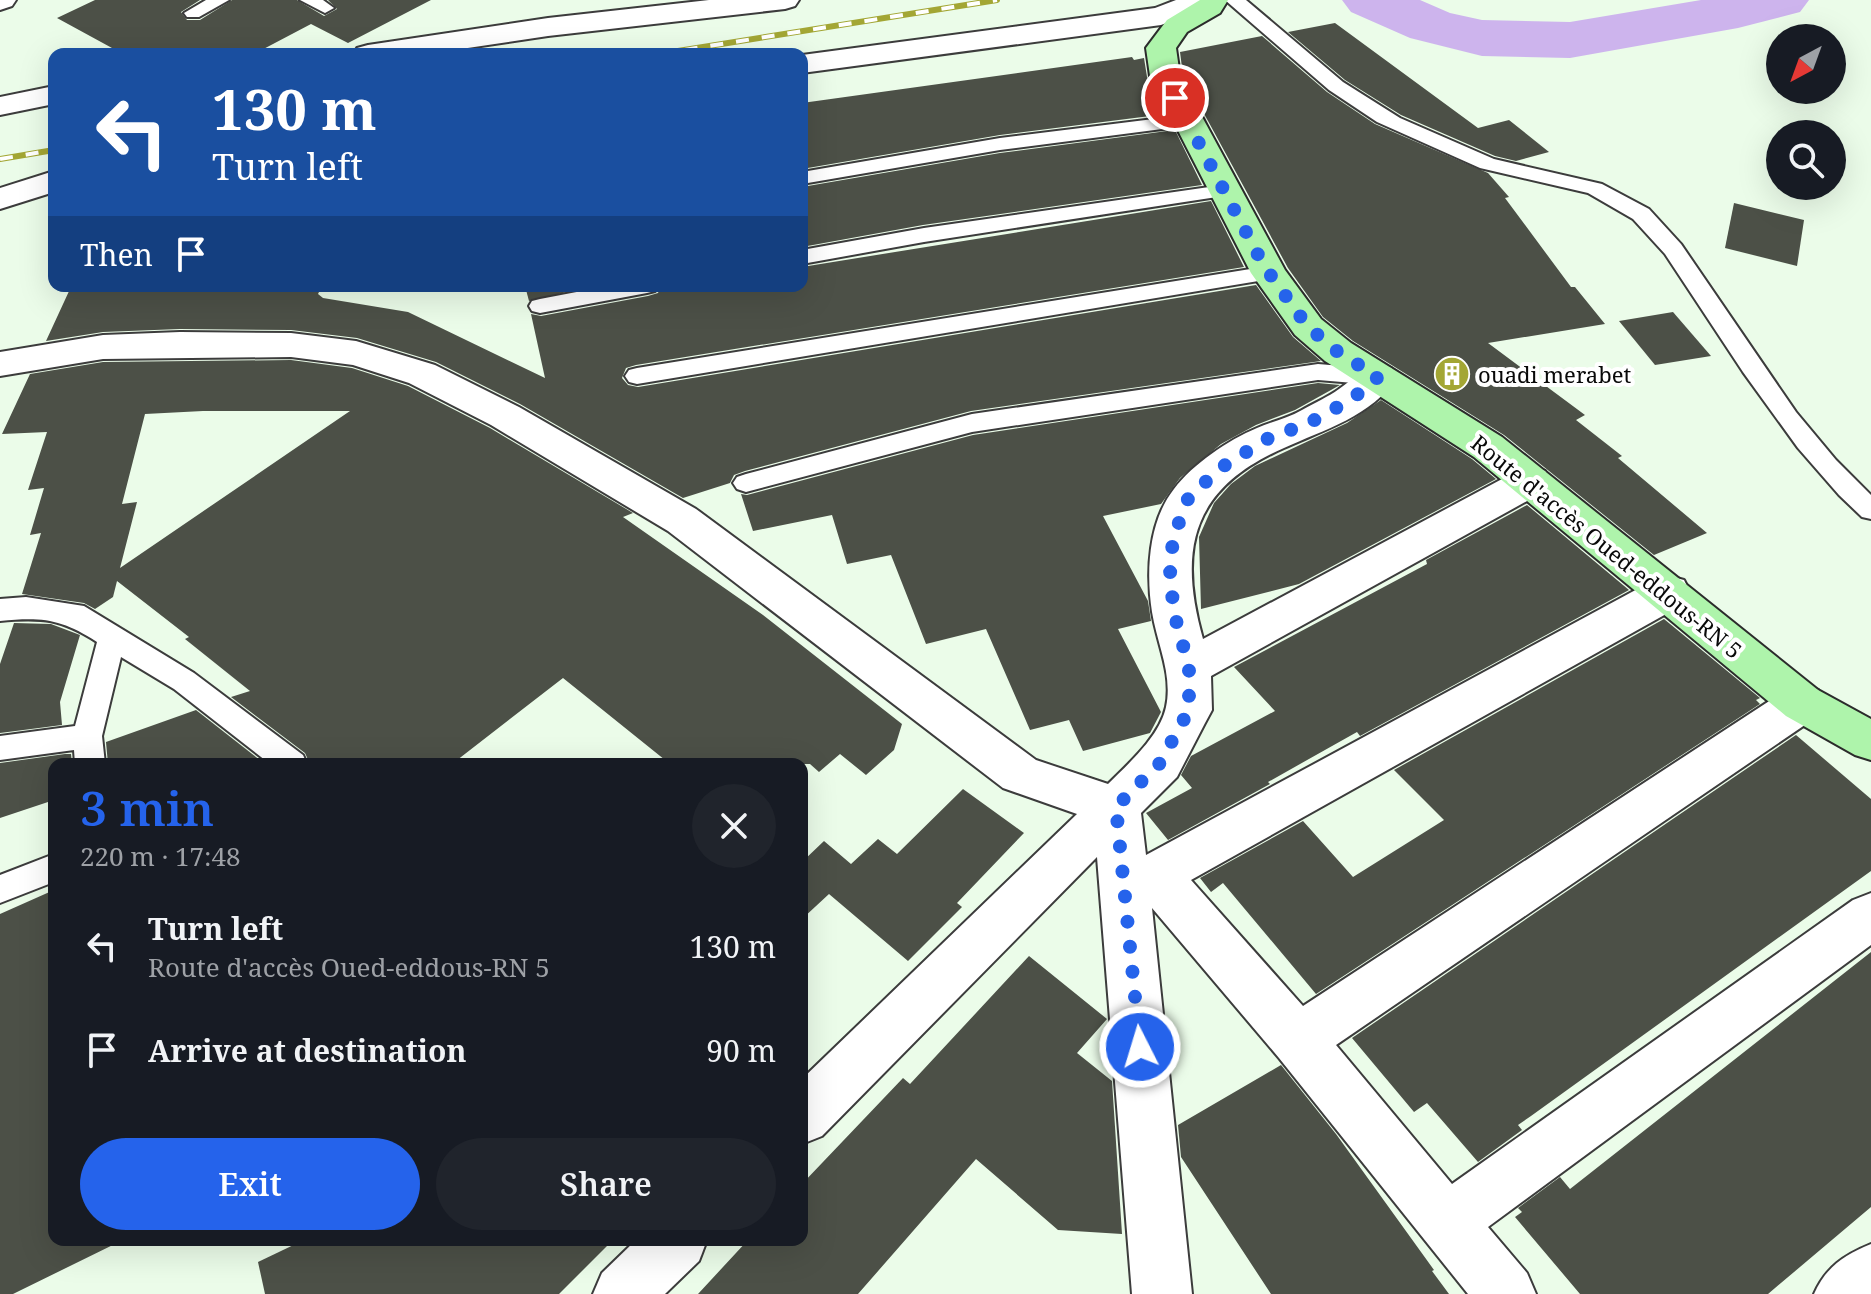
<!DOCTYPE html>
<html lang="en">
<head>
<meta charset="utf-8">
<style>
	body { margin:0; font-family:"Noto Serif",serif; background:#20242c; color:#f1f3f6; height:100vh; display:flex; flex-direction:column; font-size:30px; white-space:nowrap }
	* { box-sizing:border-box; margin:0 }
	p { font-size:26px; color:#9ea1a6 }
	.icon { flex:none; width:44px; height:44px; fill:none; stroke:currentColor; stroke-width:2; stroke-linecap:round; stroke-linejoin:round }
	.map { position:relative; flex:1; overflow:hidden }
	.details { position:absolute; left:48px; top:758px; width:760px; height:488px; display:flex; flex-direction:column; background:#171b24; border-radius:16px; box-shadow:0 8px 32px #0002 }
	.details>* { flex:none }
	.banner { position:absolute; left:48px; top:48px; width:760px; height:244px; border-radius:16px; box-shadow:0 8px 32px #0002; background:#1a4fa0; color:#fff; overflow:hidden }
	.needle { width:52px; rotate:221deg }
	.buttons { position:absolute; left:1766px; top:24px; display:grid; gap:16px }
	.buttons a { display:grid; place-items:center; width:80px; height:80px; border-radius:50%; background:#171b24; box-shadow:0 8px 32px #0002; font-size:40px }
	.pin { position:absolute; display:grid; place-items:center; width:68px; height:68px; color:#fff; margin:-34px; border:4px solid #fff; border-radius:50%; box-shadow:0 2px 8px #0007 }
	.me { position:absolute; width:88px; margin:-44px; rotate:355deg; stroke-linejoin:round; filter:drop-shadow(0 0 6px #0008) }
	.turn { display:flex; align-items:center; gap:28px; height:168px; padding:0 32px; font-size:36px }
	.turn .icon { width:104px; height:104px; stroke-width:2.5 }
	.turn b { display:block; font-size:56px; line-height:68px }
	.then { display:flex; align-items:center; height:76px; padding:0 32px; background:#0003; gap:16px; font-size:30px }
	.round { display:grid; place-items:center; flex:none; width:84px; height:84px; border-radius:42px; background:#20242c }
	.headline { display:flex; align-items:center; justify-content:space-between; height:136px; padding:0 32px }
	h1 { font-size:48px; font-weight:600; line-height:60px; color:#2563eb }
	.button { display:flex; gap:16px; margin-top:auto; padding:16px 32px }
	.button a { flex:1; height:92px; border-radius:48px; background:#2563eb; color:#fff; font-size:32px; font-weight:600; line-height:92px; text-align:center }
	.button a+a { background:#20242c; color:#f1f3f6 }
	ul { padding:0; list-style:none }
	li { display:flex; align-items:center; gap:24px; height:104px; padding:0 32px }
	li div { flex:1 }
	li b { display:block; font-size:30px }
	li em { font-style:normal }
	.map>svg:first-child { display:block }
	.lines { fill:none; stroke-linecap:round; stroke-linejoin:round }
	.river { fill:#cdb4ed; fill-rule:evenodd }
	.building { fill:#4c5047; fill-rule:evenodd }
	.service-casing { stroke:#3c3c3c; stroke-width:4 }
	.minor-casing { stroke:#3c3c3c; stroke-width:4 }
	.secondary-casing { stroke:#2b2b2b; stroke-width:4 }
	.service { fill:#fff; fill-rule:evenodd }
	.minor { fill:#fff; fill-rule:evenodd }
	.secondary { fill:#aef4ab; fill-rule:evenodd }
	.rail-casing { stroke:#a3a634; stroke-width:6 }
	.rail { stroke:#fff; stroke-width:4; stroke-dasharray:13; stroke-linecap:butt }
	.route { stroke:#2563eb; stroke-width:14; stroke-dasharray:0 25.2 }
	.labels { text-anchor:middle; dominant-baseline:central; stroke-width:8; stroke-linejoin:round; paint-order:stroke }
	.poi-label { font-size:22px; fill:#090909; stroke:#fff; text-anchor:start }
	.street-label { font-size:22px; fill:#090909; stroke:#fff }
</style>
</head>
<body>
<div class="map">
<svg width="1871" height="1294" viewBox="0 0 1871 1294">
	<rect width="100%" height="100%" fill="#ebfce9"/>
	<g class="lines">
		<path class="river" d="M 1342,0 L 1420,0 L 1450,13 L 1482,20 L 1570,22 L 1701,0 L 1809,0 L 1800,12 L 1738,28 L 1570,58 L 1482,56 L 1410,38 L 1351,12 Z"/>
	</g>
	<g class="building">
		<path d="M 95,0 L 200,0 L 181,12 L 187,20 L 200,20 L 232,0 L 297,0 L 324,16 L 337,9 L 328,0 L 431,0 L 348,43 L 311,24 L 254,54 L 123,54 L 57,18 Z"/>
		<path d="M 1335,23 L 1478,128 L 1509,120 L 1549,152 L 1516,161 L 1495,156 L 1401,115 L 1345,80 L 1288,32 Z"/>
		<path d="M 1262,36 L 1327,92 L 1375,124 L 1488,173 L 1509,197 L 1505,198 L 1571,287 L 1575,287 L 1605,324 L 1488,343 L 1585,415 L 1576,420 L 1622,456 L 1618,458 L 1707,533 L 1654,555 L 1504,435 L 1353,341 L 1323,317 L 1288,268 L 1183,75 L 1180,52 Z"/>
		<path d="M 1132,57 L 1134,60 L 1144,58 L 1147,77 L 1166,114 L 1000,135 L 802,169 L 802,103 Z"/>
		<path d="M 1175,130 L 1202,185 L 923,225 L 802,247 L 802,187 L 1000,153 Z"/>
		<path d="M 1211,201 L 1244,267 L 636,365 L 626,368 L 622,378 L 628,385 L 638,387 L 1256,285 L 1293,337 L 1321,361 L 971,411 L 745,471 L 734,475 L 730,483 L 683,498 L 520,404 L 436,362 L 357,338 L 291,330 L 180,329 L 103,332 L 46,341 L 70,289 L 104,286 L 322,286 L 318,294 L 323,298 L 408,312 L 545,378 L 531,314 L 541,316 L 648,296 L 658,293 L 661,286 L 802,286 L 802,267 Z"/>
		<path d="M 1734,203 L 1804,220 L 1797,266 L 1725,248 Z"/>
		<path d="M 525,286 L 592,286 L 529,301 Z"/>
		<path d="M 1673,312 L 1711,356 L 1655,365 L 1619,321 Z"/>
		<path d="M 291,360 L 352,368 L 408,386 L 490,428 L 633,513 L 623,517 L 763,615 L 902,724 L 894,750 L 866,775 L 840,754 L 819,772 L 810,764 L 670,764 L 563,678 L 452,764 L 310,764 L 305,753 L 231,697 L 250,691 L 185,639 L 189,637 L 117,581 L 113,597 L 95,609 L 84,603 L 22,594 L 41,533 L 30,535 L 44,488 L 28,490 L 47,432 L 2,434 L 30,374 L 103,362 ZM 203,411 L 350,411 L 120,568 L 137,502 L 122,504 L 145,414 Z"/>
		<path d="M 1318,383 L 1340,385 L 1295,410 L 1256,425 L 1221,444 L 1180,478 L 1161,504 L 1103,516 L 1148,601 L 1151,621 L 1118,629 L 1161,712 L 1150,733 L 1083,751 L 1069,720 L 1030,730 L 986,629 L 926,644 L 891,555 L 847,564 L 832,515 L 753,531 L 741,494 L 747,495 L 973,435 Z"/>
		<path d="M 1381,400 L 1472,459 L 1496,479 L 1299,584 L 1201,609 L 1199,537 L 1214,503 L 1231,484 L 1255,466 L 1347,423 Z"/>
		<path d="M 1527,505 L 1629,590 L 1360,736 L 1357,732 L 1268,782 L 1270,784 L 1168,840 L 1146,813 L 1192,788 L 1181,775 L 1191,756 L 1275,711 L 1234,667 L 1427,564 L 1426,560 Z"/>
		<path d="M 1664,619 L 1760,698 L 1756,700 L 1760,704 L 1316,994 L 1223,883 L 1211,892 L 1200,878 L 1303,821 L 1353,877 L 1444,820 L 1394,770 Z"/>
		<path d="M 14,623 L 51,624 L 80,635 L 60,702 L 62,725 L 0,733 L 0,664 Z"/>
		<path d="M 196,710 L 265,764 L 108,764 L 106,742 Z"/>
		<path d="M 1796,735 L 1871,799 L 1871,871 L 1531,1116 L 1518,1125 L 1522,1130 L 1478,1162 L 1427,1103 L 1414,1112 L 1352,1038 Z"/>
		<path d="M 65,754 L 71,754 L 72,764 L 54,764 L 54,800 L 0,818 L 0,763 Z"/>
		<path d="M 963,789 L 1024,833 L 957,903 L 962,907 L 908,961 L 829,894 L 802,919 L 802,862 L 824,841 L 851,864 L 878,839 L 897,854 Z"/>
		<path d="M 54,890 L 54,1240 L 123,1240 L 13,1294 L 0,1294 L 0,914 Z"/>
		<path d="M 1871,952 L 1871,1207 L 1768,1294 L 1580,1294 L 1515,1217 L 1522,1212 L 1518,1208 L 1560,1177 L 1570,1189 Z"/>
		<path d="M 1029,956 L 1107,1019 L 1077,1053 L 1112,1081 L 1122,1234 L 1058,1230 L 976,1159 L 858,1294 L 698,1294 L 748,1240 L 802,1240 L 802,1184 L 903,1078 L 910,1084 Z"/>
		<path d="M 1281,1065 L 1336,1134 L 1434,1270 L 1432,1271 L 1449,1294 L 1271,1294 L 1181,1157 L 1178,1125 Z"/>
		<path d="M 304,1240 L 613,1240 L 559,1294 L 265,1294 L 258,1262 Z"/>
	</g>
	<g class="lines">
		<defs>
			<g id="service">
				<path d="M 206,0 L 229,0 L 199,17 L 187,17 L 184,13 Z"/>
				<path d="M 300,0 L 323,0 L 334,8 L 325,13 Z"/>
				<path d="M 1225,0 L 1246,0 L 1343,82 L 1400,118 L 1494,159 L 1602,184 L 1649,209 L 1681,244 L 1796,412 L 1836,460 L 1871,495 L 1871,519 L 1862,517 L 1839,495 L 1798,448 L 1743,372 L 1665,254 L 1633,219 L 1588,193 L 1480,168 L 1377,122 L 1329,90 Z"/>
				<path d="M 1186,115 L 1193,117 L 1196,121 L 1193,125 L 1000,150 L 802,184 L 802,172 L 1000,138 Z"/>
				<path d="M 1223,185 L 1230,187 L 1234,191 L 1230,195 L 924,242 L 802,264 L 802,250 L 924,228 Z"/>
				<path d="M 1269,266 L 1277,268 L 1280,273 L 1277,278 L 637,384 L 629,382 L 625,376 L 629,370 L 637,368 Z"/>
				<path d="M 608,286 L 658,286 L 655,291 L 647,293 L 540,313 L 532,311 L 529,306 L 532,301 L 540,299 Z"/>
				<path d="M 1318,364 L 1378,369 L 1386,371 L 1390,377 L 1386,383 L 1378,385 L 1318,380 L 972,432 L 746,492 L 737,489 L 733,483 L 737,477 L 746,474 L 972,414 Z"/>
				<path d="M 26,597 L 84,606 L 194,673 L 303,755 L 307,764 L 270,764 L 174,689 L 121,657 L 102,736 L 105,764 L 75,764 L 74,750 L 0,760 L 0,736 L 75,726 L 97,642 C 61,619 43,617 0,621 L 0,599 Z"/>
				<path d="M 54,854 L 54,882 L 0,903 L 0,875 Z"/>
			</g>
			<g id="minor">
				<path d="M 0,0 L 16,0 L 12,6 L 0,10 Z"/>
				<path d="M 709,0 L 799,0 L 795,6 L 785,9 L 548,36 L 427,54 L 353,54 L 357,48 L 368,45 L 548,18 Z"/>
				<path d="M 1176,0 L 1216,0 L 1212,6 L 1161,25 L 802,73 L 802,55 L 1155,8 Z"/>
				<path d="M 54,86 L 54,104 L 0,115 L 0,97 Z"/>
				<path d="M 54,171 L 54,192 L 0,209 L 0,188 Z"/>
				<path d="M 180,332 L 291,333 L 356,341 L 435,365 L 519,407 L 696,509 L 1036,760 L 1108,784 C 1128,764 1160,736 1166,707 C 1173,674 1157,644 1152,612 C 1146,573 1148,522 1174,489 C 1193,464 1228,440 1257,428 C 1271,422 1288,418 1302,410 C 1314,403 1328,397 1339,389 C 1358,376 1366,361 1391,368 L 1397,377 C 1373,416 1323,430 1284,448 C 1193,488 1177,547 1203,639 L 1517,471 L 1531,467 L 1545,471 L 1551,481 L 1545,491 L 1211,676 L 1212,710 L 1205,723 L 1177,777 L 1141,813 L 1146,855 L 1654,580 L 1669,576 L 1684,580 L 1690,592 L 1684,604 L 1191,880 L 1303,1006 L 1786,690 L 1802,685 L 1818,690 L 1825,703 L 1818,716 L 1336,1045 L 1452,1184 L 1853,900 L 1871,893 L 1871,945 L 1488,1227 L 1527,1273 L 1536,1294 L 1468,1294 L 1279,1058 L 1152,908 L 1192,1294 L 1132,1294 L 1097,857 L 822,1136 L 802,1144 L 802,1079 L 1077,814 L 1003,788 L 668,531 L 491,425 L 409,383 L 353,365 L 291,357 L 103,359 L 0,376 L 0,352 L 103,335 Z"/>
				<path d="M 636,1240 L 707,1240 L 699,1261 L 665,1294 L 593,1294 L 602,1273 Z"/>
				<path d="M 1871,1244 L 1871,1294 L 1814,1294 C 1826,1267 1844,1255 1871,1244 Z"/>
			</g>
			<path id="secondary" d="M 1200,0 L 1228,0 L 1220,13 L 1187,32 L 1176,48 L 1180,76 L 1285,270 L 1321,319 L 1351,343 L 1502,437 L 1818,690 L 1871,719 L 1871,760 L 1855,755 L 1786,716 L 1474,457 L 1325,361 L 1295,335 L 1251,273 L 1150,76 L 1146,48 L 1167,20 Z"/>
		</defs>
		<use href="#service" class="service-casing"/>
		<use href="#minor" class="minor-casing"/>
		<use href="#secondary" class="secondary-casing"/>
		<use href="#service" class="service"/>
		<use href="#minor" class="minor"/>
		<use href="#secondary" class="secondary"/>
		<defs>
			<g id="rail">
				<path d="M 659,54 L 997,0"/>
				<path d="M 0,159 L 54,150"/>
			</g>
		</defs>
		<use href="#rail" class="rail-casing"/>
		<use href="#rail" class="rail"/>
	</g>
	<g class="lines">
		<path class="route" d="M 1140,1047 L 1116,807 L 1160,763 L 1189,710 L 1189,667 L 1174,613 L 1170,574 L 1173,538 L 1188,499 L 1219,469 L 1267,439 L 1311,422 L 1352,399 L 1378,377 L 1338,352 L 1308,327 L 1290,302 L 1264,266 L 1175,98"/>
	</g>
	<defs>
		<symbol id="building-disc" viewBox="-11 -11 22 22"><circle r="9.5" fill="#a3a634" stroke="#fff"/><path d="M-4-6H4V6H1V3H-1V6H-4ZM-2.5-4.3h1.7v1.8h-1.7ZM.8-4.3h1.7v1.8H.8ZM-2.5-1h1.7V.8h-1.7ZM.8-1h1.7V.8H.8Z" fill="#fff"/></symbol>
	</defs>
	<g fill-rule="evenodd">
		<use href="#building-disc" x="1432" y="354" width="40" height="40"/>
	</g>
	<g class="labels">
		<g class="poi-label">
			<text x="1478" y="374">ouadi merabet</text>
		</g>
		<g class="street-label">
			<text transform="translate(1607 546) rotate(39)">Route d'accès Oued-eddous-RN 5</text>
		</g>
	</g>
</svg>
<div class="buttons">
<a><svg class="needle" viewBox="-14 -14 28 28"><path d="M0-13l5 13h-10z" fill="#e53935"/><path d="M0 13l5-13h-10z" fill="#9ea1a6"/></svg></a>
<a><svg class="icon" aria-label="search" viewBox="0 0 24 24"><circle cx="10" cy="10" r="6"/><path d="M15 15l6 6"/></svg></a>
</div>
<div class="pin" style="left:1175px;top:98px;background:#d93025"><svg class="icon" aria-label="arrive" viewBox="0 0 24 24"><path d="M6 21V4h12l-3 4 3 4H6"/></svg></div>
<svg class="me" style="left:1140px;top:1047px" viewBox="-20 -20 40 40"><circle r="17" fill="#2563eb" stroke="#fff" stroke-width="3"/><path d="M0-11L8 9 0 5-8 9z" fill="#fff"/></svg>
<div class="banner">
<div class="turn"><svg class="icon" aria-label="left" viewBox="0 0 24 24"><path d="M17 20v-9H6M10 6l-5 5 5 5"/></svg><div><b>130 m</b>Turn left</div></div>
<div class="then">Then<svg class="icon" aria-label="arrive" viewBox="0 0 24 24"><path d="M6 21V4h12l-3 4 3 4H6"/></svg></div>
</div>
<section class="details">
<div class="headline"><div><h1>3 min</h1><p>220 m · 17:48</p></div><a class="round"><svg class="icon" aria-label="close" viewBox="0 0 24 24"><path d="M6 6l12 12M18 6L6 18"/></svg></a></div>
<ul>
<li><svg class="icon" aria-label="left" viewBox="0 0 24 24"><path d="M17 20v-9H6M10 6l-5 5 5 5"/></svg><div><b>Turn left</b><p>Route d'accès Oued-eddous-RN 5</p></div><em>130 m</em></li>
<li><svg class="icon" aria-label="arrive" viewBox="0 0 24 24"><path d="M6 21V4h12l-3 4 3 4H6"/></svg><div><b>Arrive at destination</b></div><em>90 m</em></li>
</ul>
<div class="button"><a>Exit</a><a>Share</a></div>
</section>
</div>
</body>
</html>
